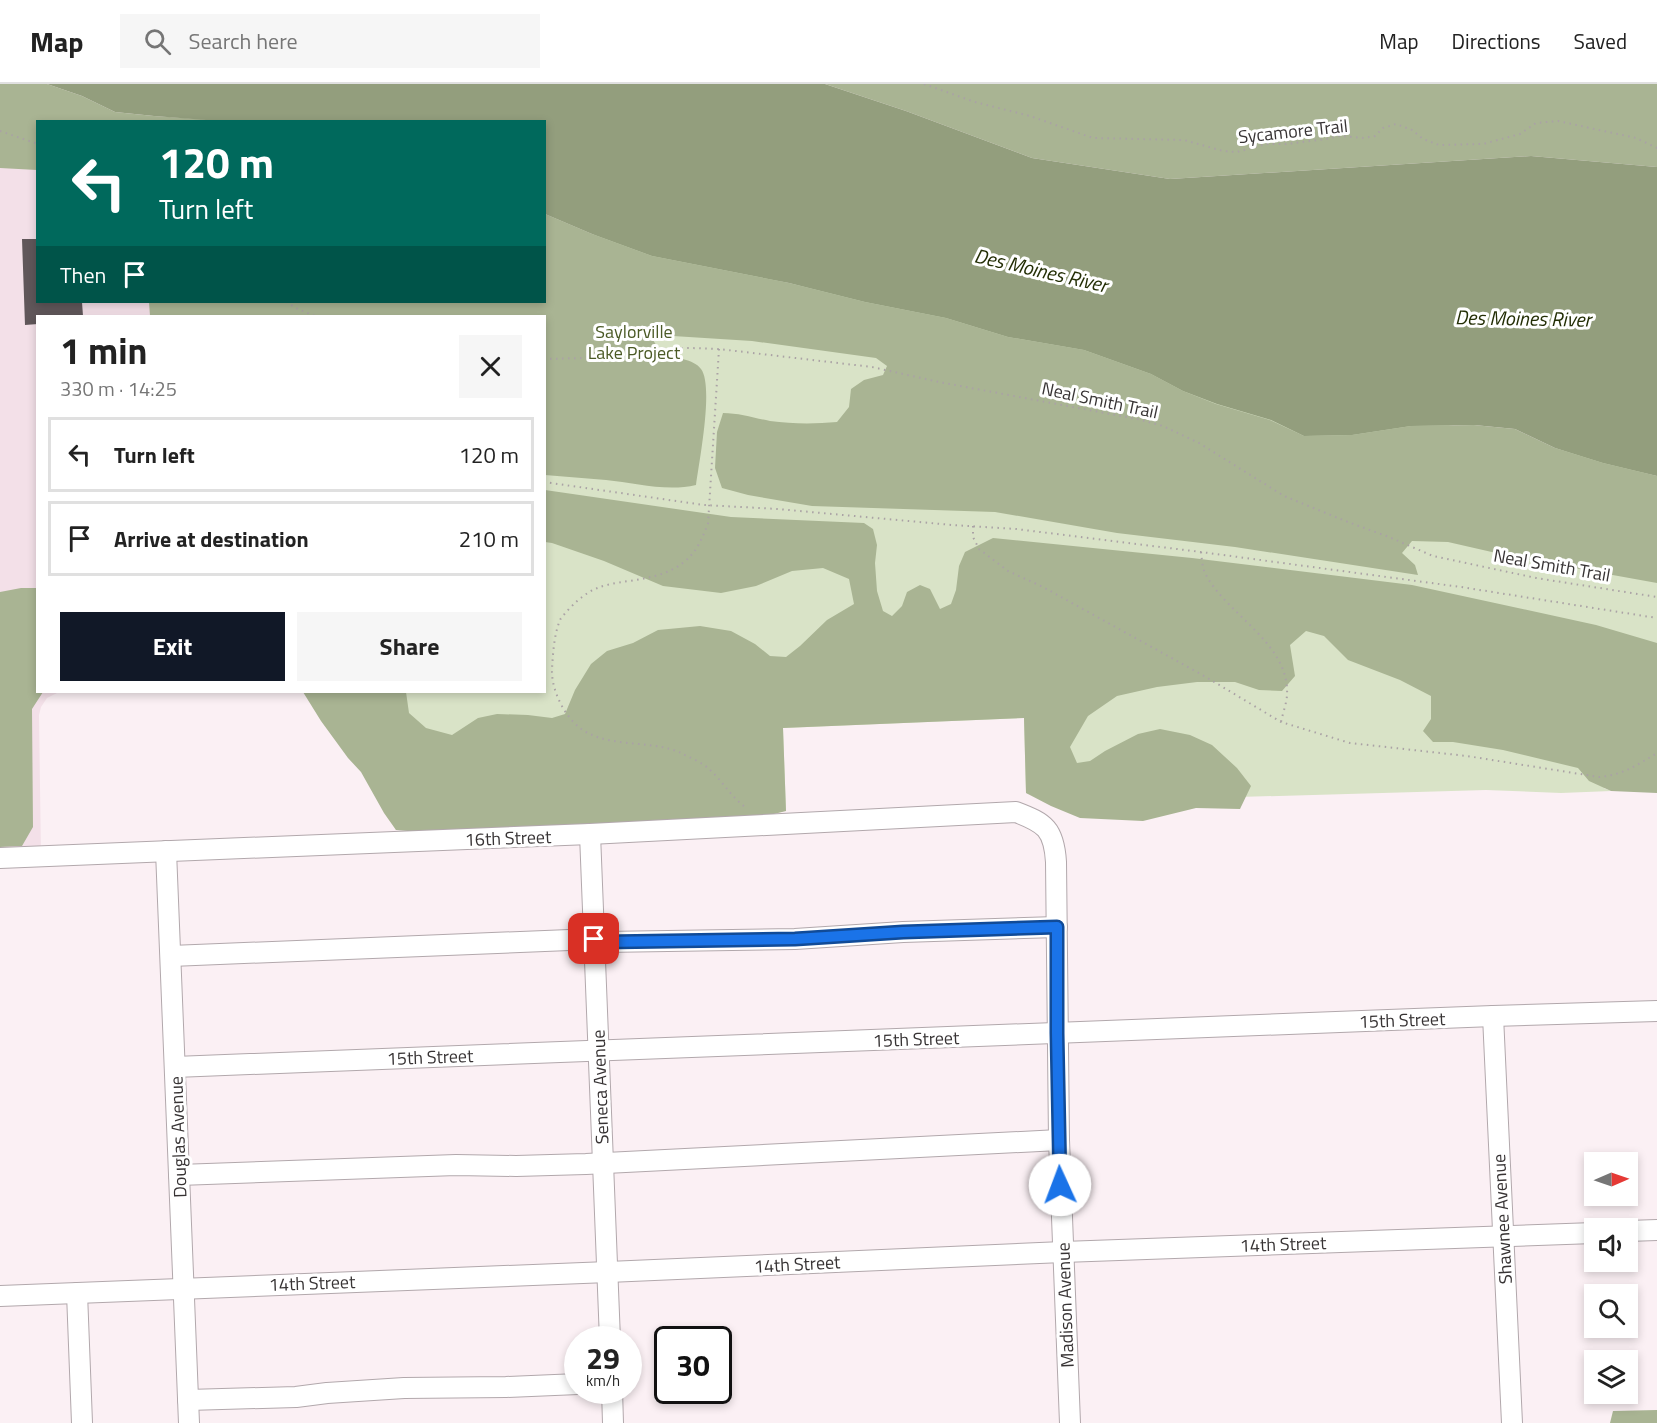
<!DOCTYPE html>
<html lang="en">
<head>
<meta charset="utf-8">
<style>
	body { margin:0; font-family:"Titillium Web",sans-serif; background:#f6f6f6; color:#222; height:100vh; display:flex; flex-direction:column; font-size:22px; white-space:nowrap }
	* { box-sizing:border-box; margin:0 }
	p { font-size:20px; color:#767676 }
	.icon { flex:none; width:33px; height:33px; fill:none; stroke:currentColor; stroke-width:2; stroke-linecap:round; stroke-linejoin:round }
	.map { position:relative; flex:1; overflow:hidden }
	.sheet { position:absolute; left:36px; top:231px; width:510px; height:378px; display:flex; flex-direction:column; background:#fff; border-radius:0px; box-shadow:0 3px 9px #0003 }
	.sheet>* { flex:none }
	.banner { position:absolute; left:36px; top:36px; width:510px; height:183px; border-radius:0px; box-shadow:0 3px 9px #0003; background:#00695c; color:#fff; overflow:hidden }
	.needle { width:39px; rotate:88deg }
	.fabs { position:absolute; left:1584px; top:1068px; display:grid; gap:12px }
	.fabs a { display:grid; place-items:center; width:54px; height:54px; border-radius:0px; background:#fff; box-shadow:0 3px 9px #0003; font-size:30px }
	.speed { position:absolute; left:564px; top:1242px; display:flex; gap:12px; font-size:30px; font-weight:700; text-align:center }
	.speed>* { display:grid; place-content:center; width:78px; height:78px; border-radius:50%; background:#fff; box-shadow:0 3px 9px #0003; line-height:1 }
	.speed small { font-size:15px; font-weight:400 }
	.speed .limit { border:3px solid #111; border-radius:9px; background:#fff; color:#111 }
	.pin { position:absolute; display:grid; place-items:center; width:51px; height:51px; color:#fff; margin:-26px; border-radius:12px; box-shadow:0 3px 9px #0006 }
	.me { position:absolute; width:66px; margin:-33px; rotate:358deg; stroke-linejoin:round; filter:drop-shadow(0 0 4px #0008) }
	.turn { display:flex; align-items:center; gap:21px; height:126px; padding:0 24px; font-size:27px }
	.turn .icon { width:78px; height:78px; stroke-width:2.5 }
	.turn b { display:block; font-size:42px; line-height:51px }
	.then { display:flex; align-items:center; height:57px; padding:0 24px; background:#0003; gap:12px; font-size:22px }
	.round { display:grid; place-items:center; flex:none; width:63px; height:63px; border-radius:0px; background:#f6f6f6 }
	.headline { display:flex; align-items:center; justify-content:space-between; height:102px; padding:0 24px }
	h1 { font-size:36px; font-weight:700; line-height:45px }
	.primary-button { display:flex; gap:12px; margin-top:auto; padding:12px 24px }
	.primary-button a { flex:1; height:69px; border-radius:0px; background:#111827; color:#fff; font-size:24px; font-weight:700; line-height:69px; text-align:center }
	.primary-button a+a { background:#f6f6f6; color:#222 }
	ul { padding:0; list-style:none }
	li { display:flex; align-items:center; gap:18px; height:75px; margin:0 12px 9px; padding:0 12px; border:3px solid #e0e0e0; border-radius:0px }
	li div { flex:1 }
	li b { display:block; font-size:22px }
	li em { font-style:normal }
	header { display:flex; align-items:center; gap:36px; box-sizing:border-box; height:84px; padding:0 30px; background:#fff; border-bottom:2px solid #e0e0e0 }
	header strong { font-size:28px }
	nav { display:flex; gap:33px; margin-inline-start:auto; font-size:21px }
	.search { width:420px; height:54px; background:#f6f6f6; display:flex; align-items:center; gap:15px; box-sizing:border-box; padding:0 21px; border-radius:0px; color:#767676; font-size:22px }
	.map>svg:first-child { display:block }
	.built { fill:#f3e0e8 }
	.green { fill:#d9e3c7 }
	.forest { fill:#a9b493 }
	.water { fill:#939e7d }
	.building { fill:#60575a }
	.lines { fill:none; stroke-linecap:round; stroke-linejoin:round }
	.minor-casing { stroke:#b2a8ac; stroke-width:22 }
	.path { stroke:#aaa2a5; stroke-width:2; stroke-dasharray:1.5 4.5; stroke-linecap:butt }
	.minor { stroke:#fff; stroke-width:20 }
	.route-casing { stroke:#114b97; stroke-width:15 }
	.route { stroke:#1a73e8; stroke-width:10 }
	.labels { text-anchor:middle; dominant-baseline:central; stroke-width:6; stroke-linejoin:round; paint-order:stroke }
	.street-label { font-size:18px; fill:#373334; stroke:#fff }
	.park-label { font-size:18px; fill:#4b5a26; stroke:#fff }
	.water-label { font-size:20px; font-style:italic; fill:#242f06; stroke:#fff }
</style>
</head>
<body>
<header>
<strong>Map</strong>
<div class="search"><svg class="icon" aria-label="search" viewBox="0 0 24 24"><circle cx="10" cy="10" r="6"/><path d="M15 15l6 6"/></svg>Search here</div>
<nav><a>Map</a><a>Directions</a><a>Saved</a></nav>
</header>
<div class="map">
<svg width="1657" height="1339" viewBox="0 0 1657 1339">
	<rect width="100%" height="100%" fill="#fbf0f4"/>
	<path class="built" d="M 37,58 L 38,218 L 153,218 L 154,232 L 38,232 L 38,608 L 66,608 L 57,609 L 47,614 L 41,623 L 39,631 L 41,772 L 0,774 L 0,60 Z"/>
	<path class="green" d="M 545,130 L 592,150 L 789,199 L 1555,364 L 1657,392 L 1657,701 L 1604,704 L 1611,707 L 1561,709 L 1486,706 L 1066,718 L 1026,709 L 1024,634 L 783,644 L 786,727 L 396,746 L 316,608 L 544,608 L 544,232 L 154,232 L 544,218 Z"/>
	<g class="forest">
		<path d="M 0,0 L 47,0 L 82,12 L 115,28 L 154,32 L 232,37 L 38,38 L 37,86 L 0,84 Z"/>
		<path d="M 825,0 L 1657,0 L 1657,83 L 1531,72 L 1170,95 L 1032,74 L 906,27 Z"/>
		<path d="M 545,130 L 592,150 L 652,172 L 789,199 L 865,218 L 946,234 L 1008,253 L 1084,266 L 1151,290 L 1183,307 L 1216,320 L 1270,336 L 1304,352 L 1352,351 L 1411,342 L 1474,341 L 1515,345 L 1555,364 L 1603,379 L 1657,392 L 1657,499 L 1518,474 L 1448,458 L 1412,457 L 1402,469 L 1415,481 L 1418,491 L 1235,463 L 1117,449 L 995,428 L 812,422 L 748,411 L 722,404 L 715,384 L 717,348 L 723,329 C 739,329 754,334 770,337 C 792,340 815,340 837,338 L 849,323 L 851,305 L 864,296 L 883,291 L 887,282 L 876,274 L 752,257 L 673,252 L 653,256 L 663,272 C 674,273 694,275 701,285 C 714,302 699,378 696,401 C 667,408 635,399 606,396 C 586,394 565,393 545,391 L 544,232 L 150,232 L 149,218 L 544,218 Z"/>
		<path d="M 545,406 L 731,433 L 864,439 L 873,445 L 877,461 L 875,479 L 877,507 L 883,527 L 892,532 L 902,522 L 907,508 L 920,501 L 930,505 L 940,525 L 951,520 L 956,506 L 959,482 L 965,468 L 993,454 L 1192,474 L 1412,501 L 1596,541 L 1657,559 L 1657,709 L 1611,707 L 1589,697 L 1578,684 L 1503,666 L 1453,658 L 1433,658 L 1423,647 L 1431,635 L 1431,612 L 1400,596 L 1348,576 L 1324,552 L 1306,547 L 1290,561 L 1295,592 L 1282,607 L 1259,606 L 1235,598 L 1197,598 L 1157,603 L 1117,612 L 1088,632 L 1070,663 L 1077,679 L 1090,677 L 1105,667 L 1138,650 L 1160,645 L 1190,651 L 1212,661 L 1237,684 L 1251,702 L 1240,725 L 1196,724 L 1143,737 L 1080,734 L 1051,722 L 1026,709 L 1024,634 L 783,644 L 786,727 L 766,732 L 419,748 L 396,746 L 384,729 L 361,688 L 348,674 L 321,637 L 303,608 L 406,608 L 409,629 L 426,644 L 452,651 L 478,634 L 497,630 L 528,631 L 552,634 L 565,630 L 575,606 L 591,580 L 607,567 L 633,559 L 658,546 L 700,542 L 731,547 L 755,560 L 770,572 L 786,573 L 800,562 L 827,536 L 854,520 L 849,495 L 823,484 L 792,487 L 756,502 L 721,509 L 663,502 L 604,477 L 552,459 L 545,458 Z"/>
		<path d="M 21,504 L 37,504 L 38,608 L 43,608 L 32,625 L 33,743 L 22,762 L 0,763 L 0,508 Z"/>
		<path d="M 1657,1326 L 1657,1339 L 1610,1339 L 1613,1327 Z"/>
	</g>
	<path class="water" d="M 47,0 L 825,0 L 906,27 L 1032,74 L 1170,95 L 1531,72 L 1657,83 L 1657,392 L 1603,379 L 1555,364 L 1515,345 L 1474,341 L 1411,342 L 1352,351 L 1304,352 L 1271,336 L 1217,320 L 1183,307 L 1151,290 L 1084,266 L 1008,253 L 946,234 L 865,218 L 789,199 L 652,172 L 592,150 L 545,130 L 544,38 L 232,38 L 154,32 L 115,28 L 82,12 Z"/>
	<path class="building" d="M 22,155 L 38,155 L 38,218 L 82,218 L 83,232 L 38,232 L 38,240 L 25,241 Z"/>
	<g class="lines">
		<defs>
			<g id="minor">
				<path d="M 590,750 L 610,1256"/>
				<path d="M 166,767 L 189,1339"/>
				<path d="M 0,774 L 590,750 L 1016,728 C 1045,739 1054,745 1056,778 L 1059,1056 L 1070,1339"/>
				<path d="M 171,872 L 594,855 L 604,858 L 795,855 L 903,848 L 1057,843"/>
				<path d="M 1493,932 L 1512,1339"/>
				<path d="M 175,983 L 1493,932 L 1657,927"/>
				<path d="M 179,1091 L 456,1081 L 516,1082 L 586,1080 L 1059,1056"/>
				<path d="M 1628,1147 L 1657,1146"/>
				<path d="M 77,1209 L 82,1339"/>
				<path d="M 0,1212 L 608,1188 L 1063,1168 L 1594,1149"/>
				<path d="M 612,1306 L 613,1339"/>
				<path d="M 188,1316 L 296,1313 L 327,1309 L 404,1304 L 506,1303 L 578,1300"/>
			</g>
		</defs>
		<use href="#minor" class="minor-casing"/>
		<g class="path">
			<path d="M 924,0 L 975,18 L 1030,32 L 1093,54 L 1184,56 L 1223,67 L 1237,68 L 1266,60 L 1286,60 L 1326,55 L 1340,52 L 1364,54 L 1375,52 L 1383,44 L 1396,40 L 1412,46 L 1423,55 L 1439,61 L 1483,60 L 1520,50 L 1536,39 L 1558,37 L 1636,54 L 1657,64"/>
			<path d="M 0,47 L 38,60"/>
			<path d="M 286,218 L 298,225 L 315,232"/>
			<path d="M 719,265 L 708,440 C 702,454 697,468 684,478 C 668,491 648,494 629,497 C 601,501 589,504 569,525 C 566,529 562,532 560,536 C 554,551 553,569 552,585 C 551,605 564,632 580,644 C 608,665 651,655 681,669 C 690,674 702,678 709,685 C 723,697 732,715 747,724"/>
			<path d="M 544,275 L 582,274 L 636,265 L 690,264 L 719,265 L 872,283 L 939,298 L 1137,335 L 1163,342 L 1199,359 L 1284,412 L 1348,438 L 1389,453 L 1433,472 L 1536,494 L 1657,513"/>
			<path d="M 544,398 L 704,421 L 778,425 L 952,441 L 1016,445 L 1201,468 L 1461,503 L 1657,534"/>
			<path d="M 973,442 L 973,453 L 979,465 L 1008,487 L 1043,503 L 1206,593 L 1281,638 L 1350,659 L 1467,672 L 1599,693 C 1623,691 1637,681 1657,669"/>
			<path d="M 1201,468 C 1202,475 1202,484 1206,491 C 1227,530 1286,558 1287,606 C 1288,616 1283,628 1281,638"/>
		</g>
		<use href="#minor" class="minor"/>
	</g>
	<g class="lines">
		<defs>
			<path id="route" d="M 594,855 L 604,858 L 795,855 L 903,848 L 1057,843 L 1057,949 L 1060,1101"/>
		</defs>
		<use href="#route" class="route-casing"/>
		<use href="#route" class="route"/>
	</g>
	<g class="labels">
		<g class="street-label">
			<text transform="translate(1293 47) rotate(-6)">Sycamore Trail</text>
			<text transform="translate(1100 316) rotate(12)">Neal Smith Trail</text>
			<text transform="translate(1552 481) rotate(10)">Neal Smith Trail</text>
			<text transform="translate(508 754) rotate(-2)">16th Street</text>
			<text transform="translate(1402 936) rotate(-2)">15th Street</text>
			<text transform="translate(916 955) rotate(-2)">15th Street</text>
			<text transform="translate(430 973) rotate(-2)">15th Street</text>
			<text transform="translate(600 1003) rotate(-92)">Seneca Avenue</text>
			<text transform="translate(178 1053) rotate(-92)">Douglas Avenue</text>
			<text transform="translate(1502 1135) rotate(-93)">Shawnee Avenue</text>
			<text transform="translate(1283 1160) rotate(-2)">14th Street</text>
			<text transform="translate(797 1180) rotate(-3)">14th Street</text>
			<text transform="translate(312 1199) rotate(-2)">14th Street</text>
			<text transform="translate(1065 1221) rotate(-92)">Madison Avenue</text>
		</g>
		<g class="park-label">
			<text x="634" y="247">Saylorville<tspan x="634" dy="21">Lake Project</tspan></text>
		</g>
		<g class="water-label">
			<text transform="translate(1041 186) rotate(13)">Des Moines River</text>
			<text transform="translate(1523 234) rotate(1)">Des Moines River</text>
		</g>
	</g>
</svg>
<div class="fabs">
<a><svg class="needle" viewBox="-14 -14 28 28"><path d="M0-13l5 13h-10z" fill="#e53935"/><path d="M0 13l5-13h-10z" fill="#767676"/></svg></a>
<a><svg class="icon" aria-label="sound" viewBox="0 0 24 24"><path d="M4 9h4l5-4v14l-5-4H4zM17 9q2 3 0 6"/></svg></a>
<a><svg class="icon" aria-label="search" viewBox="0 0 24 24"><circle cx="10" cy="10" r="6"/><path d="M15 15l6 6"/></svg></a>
<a><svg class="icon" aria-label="layers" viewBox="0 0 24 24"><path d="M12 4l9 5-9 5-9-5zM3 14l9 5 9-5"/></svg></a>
</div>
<div class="speed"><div>29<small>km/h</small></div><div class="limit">30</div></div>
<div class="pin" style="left:594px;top:855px;background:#d93025"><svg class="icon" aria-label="arrive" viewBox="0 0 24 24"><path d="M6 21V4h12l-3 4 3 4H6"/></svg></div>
<svg class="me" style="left:1060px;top:1101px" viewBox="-20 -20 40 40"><circle r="19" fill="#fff"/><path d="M0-13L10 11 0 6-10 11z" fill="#1a73e8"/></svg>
<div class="banner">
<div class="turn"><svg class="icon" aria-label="left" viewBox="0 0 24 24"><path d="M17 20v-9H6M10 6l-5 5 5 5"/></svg><div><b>120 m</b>Turn left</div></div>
<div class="then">Then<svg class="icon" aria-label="arrive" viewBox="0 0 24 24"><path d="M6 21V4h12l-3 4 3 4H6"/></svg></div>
</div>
<section class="sheet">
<div class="headline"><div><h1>1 min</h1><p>330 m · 14:25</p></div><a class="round"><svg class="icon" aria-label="close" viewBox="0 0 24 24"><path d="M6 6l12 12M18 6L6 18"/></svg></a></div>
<ul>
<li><svg class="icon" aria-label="left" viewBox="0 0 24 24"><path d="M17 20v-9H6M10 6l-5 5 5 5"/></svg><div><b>Turn left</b></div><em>120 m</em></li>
<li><svg class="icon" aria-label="arrive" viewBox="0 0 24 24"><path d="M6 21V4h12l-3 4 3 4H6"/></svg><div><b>Arrive at destination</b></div><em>210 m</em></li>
</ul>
<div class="primary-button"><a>Exit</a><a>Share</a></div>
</section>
</div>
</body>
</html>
